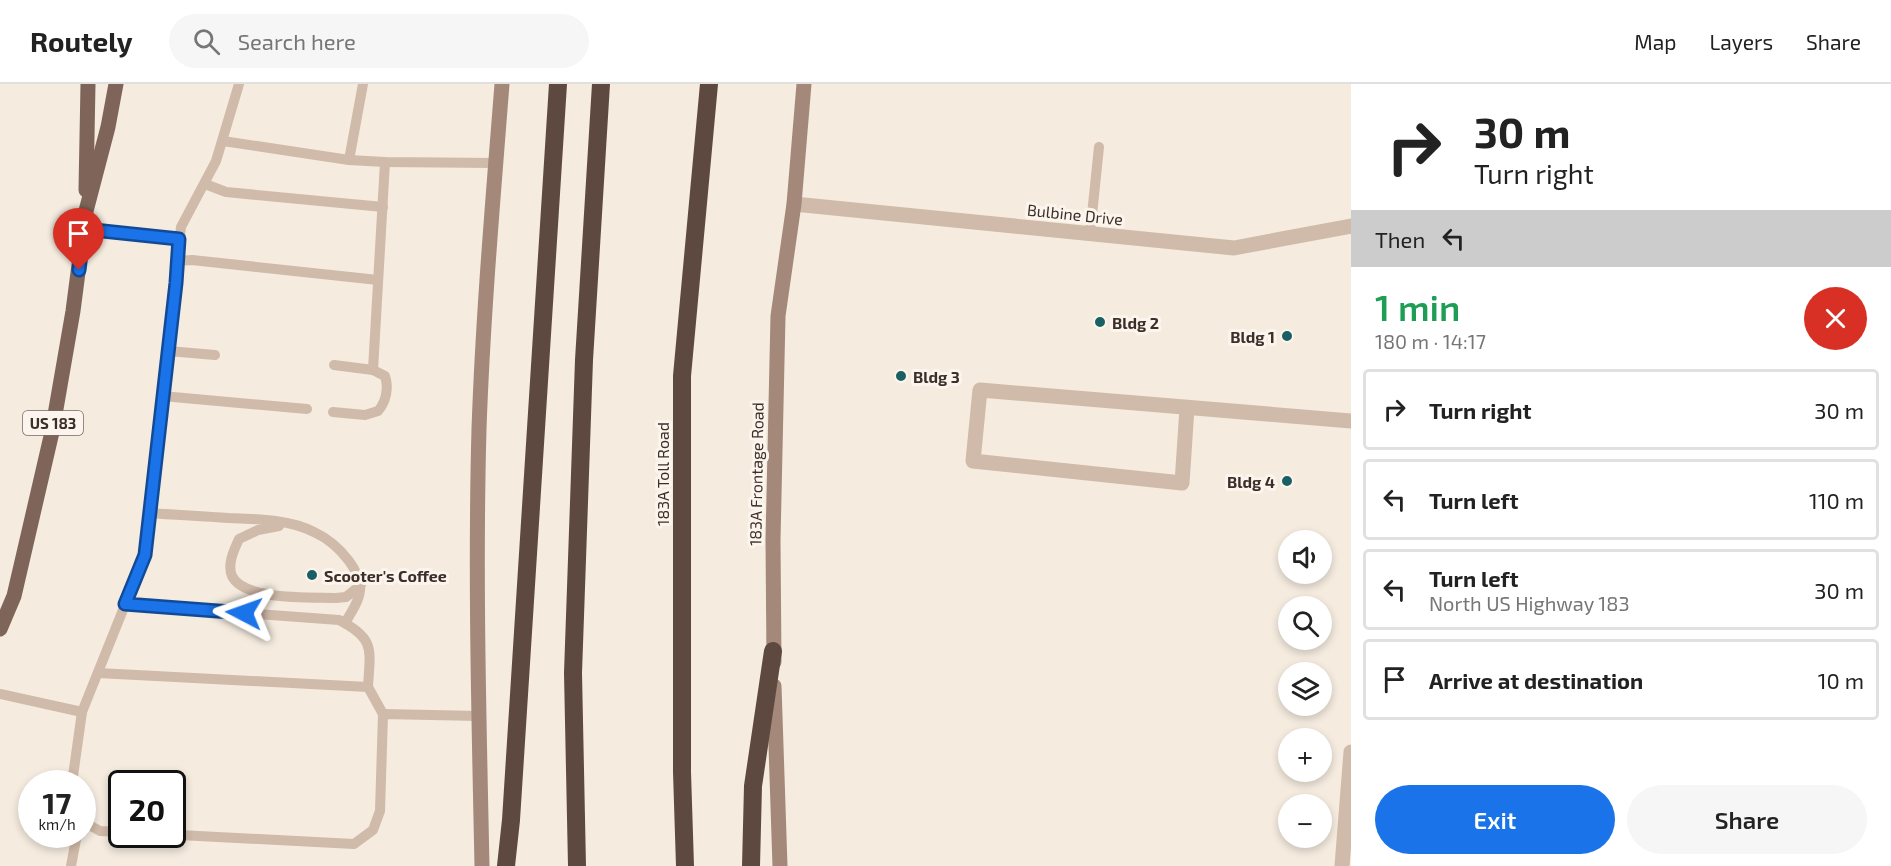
<!DOCTYPE html>
<html lang="en">
<head>
<meta charset="utf-8">
<style>
	body { margin:0; font-family:"Exo 2",sans-serif; background:#f6f6f6; color:#222; height:100vh; display:flex; flex-direction:column; font-size:22px; white-space:nowrap }
	* { box-sizing:border-box; margin:0 }
	p { font-size:20px; color:#767676 }
	.icon { flex:none; width:33px; height:33px; fill:none; stroke:currentColor; stroke-width:2; stroke-linecap:round; stroke-linejoin:round }
	.map { position:relative; flex:1; overflow:hidden }
	.drawer { display:flex; flex-direction:column; background:#fff; width:540px }
	.drawer>* { flex:none }
	.hud { background:#fff; color:#222; overflow:hidden }
	.controls { position:absolute; left:1278px; top:446px; display:grid; gap:12px }
	.controls a { display:grid; place-items:center; width:54px; height:54px; border-radius:50%; background:#fff; box-shadow:0 3px 9px #0003; font-size:30px }
	.speed { position:absolute; left:18px; top:686px; display:flex; gap:12px; font-size:30px; font-weight:700; text-align:center }
	.speed>* { display:grid; place-content:center; width:78px; height:78px; border-radius:50%; background:#fff; box-shadow:0 3px 9px #0003; line-height:1 }
	.speed small { font-size:15px; font-weight:400 }
	.speed .limit { border:3px solid #111; border-radius:9px; background:#fff; color:#111 }
	.pin { position:absolute; display:grid; place-items:center; width:51px; height:51px; color:#fff; margin:-62px -26px; border-radius:50% 50% 50% 0; rotate:-45deg; box-shadow:0 0 6px #0007 }
	.pin .icon { rotate:45deg }
	.me { position:absolute; width:66px; margin:-33px; rotate:274deg; stroke-linejoin:round; filter:drop-shadow(0 0 4px #0008) }
	.turn { display:flex; align-items:center; gap:21px; height:126px; padding:0 24px; font-size:27px }
	.turn .icon { width:78px; height:78px; stroke-width:2.5 }
	.turn b { display:block; font-size:42px; line-height:51px }
	.then { display:flex; align-items:center; height:57px; padding:0 24px; background:#0003; gap:12px; font-size:22px }
	.round { display:grid; place-items:center; flex:none; width:63px; height:63px; border-radius:32px; background:#f6f6f6 }
	.headline { display:flex; align-items:center; justify-content:space-between; height:102px; padding:0 24px }
	h1 { font-size:36px; font-weight:600; line-height:45px; color:#1e9e55 }
	.primary-button { display:flex; gap:12px; margin-top:auto; padding:12px 24px }
	.primary-button a { flex:1; height:69px; border-radius:36px; background:#1a73e8; color:#fff; font-size:24px; font-weight:600; line-height:69px; text-align:center }
	.primary-button a+a { background:#f6f6f6; color:#222 }
	ul { padding:0; list-style:none }
	li { display:flex; align-items:center; gap:18px; height:81px; margin:0 12px 9px; padding:0 12px; border:3px solid #e0e0e0; border-radius:6px }
	li div { flex:1 }
	li b { display:block; font-size:22px }
	li em { font-style:normal }
	header { display:flex; align-items:center; gap:36px; box-sizing:border-box; height:84px; padding:0 30px; background:#fff; border-bottom:2px solid #e0e0e0 }
	header strong { font-size:28px }
	nav { display:flex; gap:33px; margin-inline-start:auto; font-size:21px }
	.search { width:420px; height:54px; background:#f6f6f6; display:flex; align-items:center; gap:15px; box-sizing:border-box; padding:0 21px; border-radius:33px; color:#767676; font-size:22px }
	main { display:flex; flex:1; min-height:0 }
	.map>svg:first-child { display:block }
	.lines { fill:none; stroke-linecap:round; stroke-linejoin:round }
	.lane { stroke:#d0baa9; stroke-width:10 }
	.street { stroke:#d0baa9; stroke-width:15 }
	.secondary { stroke:#a4887a; stroke-width:15 }
	.primary { stroke:#7f6559; stroke-width:15 }
	.highway { stroke:#5e4940; stroke-width:18 }
	.route-casing { stroke:#114b97; stroke-width:15 }
	.route { stroke:#1a73e8; stroke-width:10 }
	.poi-dot { fill:#1a5f63; stroke:#fcf5ed; stroke-width:2 }
	.labels { text-anchor:middle; dominant-baseline:central; stroke-width:6; stroke-linejoin:round; paint-order:stroke }
	.shield { fill:#fcf5ed; stroke:#766a64; stroke-width:1.5 }
	.shield-label { font-size:15px; font-weight:bold; fill:#3c2f2a }
	.street-label { font-size:16px; fill:#3c2f2a; stroke:#fcf5ed }
	.poi-label { font-size:16px; font-weight:bold; fill:#3c2f2a; stroke:#fcf5ed; text-anchor:start }
</style>
</head>
<body>
<header>
<strong>Routely</strong>
<div class="search"><svg class="icon" aria-label="search" viewBox="0 0 24 24"><circle cx="10" cy="10" r="6"/><path d="M15 15l6 6"/></svg>Search here</div>
<nav><a>Map</a><a>Layers</a><a>Share</a></nav>
</header>
<main>
<div class="map">
<svg width="1351" height="782" viewBox="0 0 1351 782">
	<rect width="100%" height="100%" fill="#f5ebdf"/>
	<g class="lines">
		<g class="lane">
			<path d="M 223,57 L 349,76 L 385,78 L 495,79"/>
			<path d="M 349,76 L 363,0"/>
			<path d="M 205,100 L 226,108 L 383,123"/>
			<path d="M 84,145 L 179,155"/>
			<path d="M 1090,150 L 1099,63"/>
			<path d="M 177,177 L 192,176 L 378,196"/>
			<path d="M 168,267 L 215,271"/>
			<path d="M 373,286 L 385,78"/>
			<path d="M 162,312 L 307,325"/>
			<path d="M 333,328 L 365,331 L 378,327 C 386,318 389,304 385,292 L 373,286 L 334,281"/>
			<path d="M 150,429 C 176,431 202,432 228,434 C 256,435 289,435 314,448 C 327,454 340,465 349,477 C 368,503 360,514 345,539"/>
			<path d="M 279,442 L 258,446 L 239,455 C 234,466 227,480 232,492 C 244,517 313,513 336,514 L 346,513 L 361,501"/>
			<path d="M 125,520 L 339,536 C 376,555 370,566 368,603"/>
			<path d="M 98,589 L 368,603 L 383,630"/>
			<path d="M 0,610 L 82,628"/>
			<path d="M 72,699 L 82,628 L 145,471 L 181,143 L 216,77 L 239,0"/>
			<path d="M 82,737 L 100,747 L 122,748"/>
			<path d="M 160,750 L 354,760 L 373,746 L 380,727 L 383,630 L 479,632"/>
			<path d="M 71,782 L 77,750"/>
		</g>
		<g class="street">
			<path d="M 794,120 L 1234,164 L 1351,142"/>
			<path d="M 1187,324 L 1182,399 L 973,377 L 980,306 L 1351,337"/>
			<path d="M 1342,782 L 1351,668"/>
		</g>
		<g class="secondary">
			<path d="M 774,578 L 773,456 L 778,232 L 794,120 L 804,0"/>
			<path d="M 774,602 L 780,782"/>
			<path d="M 482,782 C 479,637 475,491 479,345 C 483,230 493,115 502,0"/>
		</g>
		<g class="primary">
			<path d="M 86,106 L 88,0"/>
			<path d="M 0,545 L 14,512 L 52,348 L 73,227 L 86,127 L 108,43 L 116,0"/>
		</g>
		<g class="highway">
			<path d="M 506,782 L 511,736 L 558,0"/>
			<path d="M 577,782 L 573,589 L 584,276 L 601,0"/>
			<path d="M 685,782 L 682,688 L 682,292 L 709,0"/>
			<path d="M 751,782 L 753,702 L 773,567"/>
		</g>
	</g>
	<g class="lines">
		<defs>
			<path id="route" d="M 79,186 L 84,145 L 179,155 L 176,199 L 145,471 L 125,520 L 244,529"/>
		</defs>
		<use href="#route" class="route-casing"/>
		<use href="#route" class="route"/>
	</g>
	<g class="poi-dot">
		<circle cx="1100" cy="238" r="6"/>
		<circle cx="1287" cy="252" r="6"/>
		<circle cx="901" cy="292" r="6"/>
		<circle cx="1287" cy="397" r="6"/>
		<circle cx="312" cy="491" r="6"/>
	</g>
	<g class="labels">
		<rect class="shield" x="23" y="327" width="60" height="24" rx="4.5"/>
		<g class="shield-label">
			<text x="53" y="339">US 183</text>
		</g>
		<g class="street-label">
			<text transform="translate(1075 130) rotate(6)">Bulbine Drive</text>
			<text transform="translate(662 390) rotate(-90)">183A Toll Road</text>
			<text transform="translate(756 390) rotate(-89)">183A Frontage Road</text>
		</g>
		<g class="poi-label">
			<text x="1112" y="238">Bldg 2</text>
			<text x="1275" y="252" text-anchor="end">Bldg 1</text>
			<text x="913" y="292">Bldg 3</text>
			<text x="1275" y="397" text-anchor="end">Bldg 4</text>
			<text x="324" y="491">Scooter's Coffee</text>
		</g>
	</g>
</svg>
<div class="controls">
<a><svg class="icon" aria-label="sound" viewBox="0 0 24 24"><path d="M4 9h4l5-4v14l-5-4H4zM17 9q2 3 0 6"/></svg></a>
<a><svg class="icon" aria-label="search" viewBox="0 0 24 24"><circle cx="10" cy="10" r="6"/><path d="M15 15l6 6"/></svg></a>
<a><svg class="icon" aria-label="layers" viewBox="0 0 24 24"><path d="M12 4l9 5-9 5-9-5zM3 14l9 5 9-5"/></svg></a>
<a>+</a>
<a>−</a>
</div>
<div class="speed"><div>17<small>km/h</small></div><div class="limit">20</div></div>
<div class="pin" style="left:79px;top:186px;background:#d93025"><svg class="icon" aria-label="arrive" viewBox="0 0 24 24"><path d="M6 21V4h12l-3 4 3 4H6"/></svg></div>
<svg class="me" style="left:244px;top:529px" viewBox="-20 -20 40 40"><path d="M0-17L14 15 0 8-14 15z" fill="#1a73e8" stroke="#fff" stroke-width="4"/></svg>
</div>
<section class="drawer">
<div class="hud">
<div class="turn"><svg class="icon" aria-label="right" viewBox="0 0 24 24"><path d="M7 20v-9h11M14 6l5 5-5 5"/></svg><div><b>30 m</b>Turn right</div></div>
<div class="then">Then<svg class="icon" aria-label="left" viewBox="0 0 24 24"><path d="M17 20v-9H6M10 6l-5 5 5 5"/></svg></div>
</div>
<div class="headline"><div><h1>1 min</h1><p>180 m · 14:17</p></div><a class="round" style="background:#d93025;color:#fff"><svg class="icon" aria-label="close" viewBox="0 0 24 24"><path d="M6 6l12 12M18 6L6 18"/></svg></a></div>
<ul>
<li><svg class="icon" aria-label="right" viewBox="0 0 24 24"><path d="M7 20v-9h11M14 6l5 5-5 5"/></svg><div><b>Turn right</b></div><em>30 m</em></li>
<li><svg class="icon" aria-label="left" viewBox="0 0 24 24"><path d="M17 20v-9H6M10 6l-5 5 5 5"/></svg><div><b>Turn left</b></div><em>110 m</em></li>
<li><svg class="icon" aria-label="left" viewBox="0 0 24 24"><path d="M17 20v-9H6M10 6l-5 5 5 5"/></svg><div><b>Turn left</b><p>North US Highway 183</p></div><em>30 m</em></li>
<li><svg class="icon" aria-label="arrive" viewBox="0 0 24 24"><path d="M6 21V4h12l-3 4 3 4H6"/></svg><div><b>Arrive at destination</b></div><em>10 m</em></li>
</ul>
<div class="primary-button"><a>Exit</a><a>Share</a></div>
</section>
</main>
</body>
</html>
